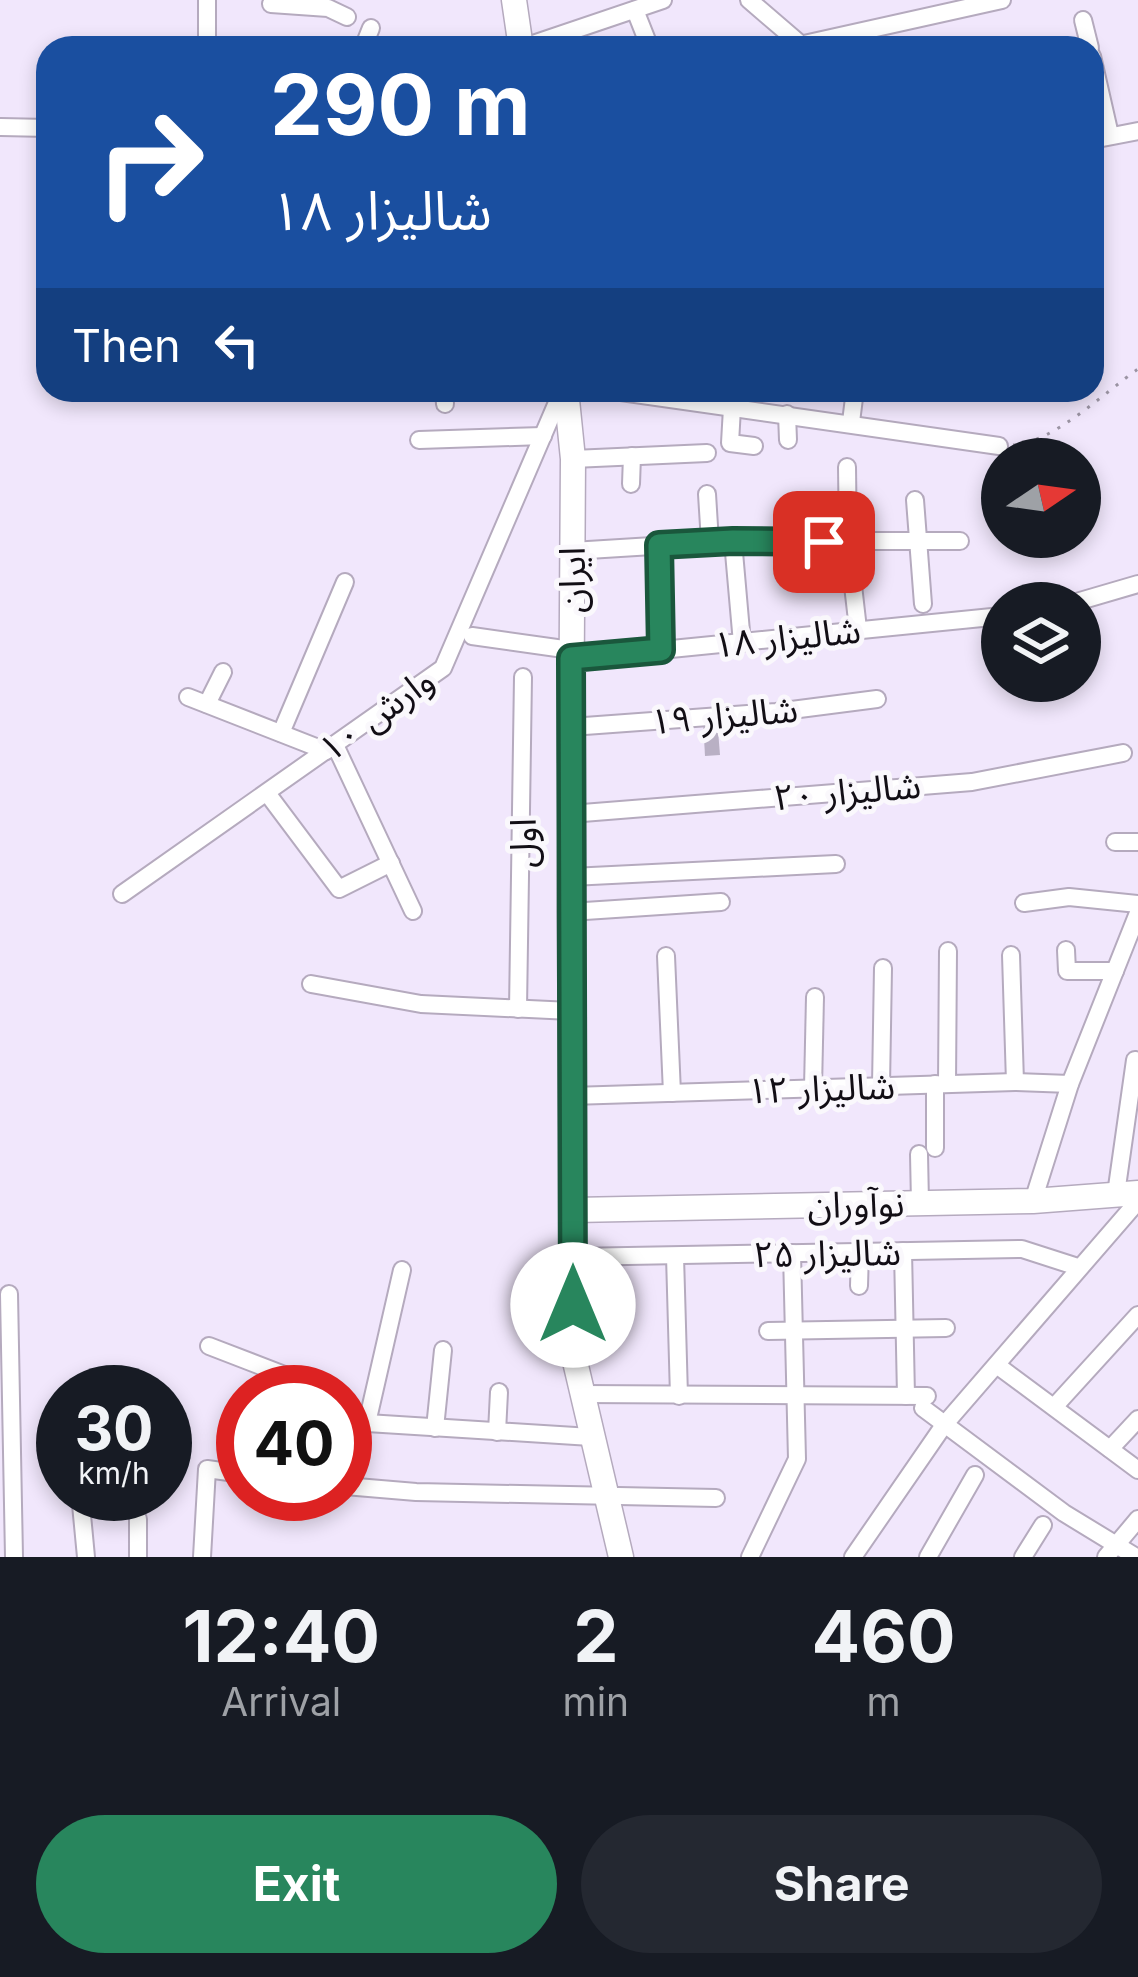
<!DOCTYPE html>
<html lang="en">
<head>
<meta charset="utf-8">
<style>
	body { margin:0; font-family:Inter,"Noto Sans Arabic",sans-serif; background:#242831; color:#f1f3f6; height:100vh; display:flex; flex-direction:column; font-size:45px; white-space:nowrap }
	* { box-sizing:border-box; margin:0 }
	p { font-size:39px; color:#9ea1a6 }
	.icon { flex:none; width:66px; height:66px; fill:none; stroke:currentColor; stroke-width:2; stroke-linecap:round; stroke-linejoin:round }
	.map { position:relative; height:1557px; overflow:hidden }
	.sheet { display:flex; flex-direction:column; background:#171b24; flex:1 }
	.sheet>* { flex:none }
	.top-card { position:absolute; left:36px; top:36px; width:1068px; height:366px; border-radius:36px; box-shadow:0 6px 18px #0003; background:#1a4fa0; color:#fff; overflow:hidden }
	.needle { width:78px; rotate:77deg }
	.buttons { position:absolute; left:981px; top:438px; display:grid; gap:24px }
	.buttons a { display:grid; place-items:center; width:120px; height:120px; border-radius:50%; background:#171b24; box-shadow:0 6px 18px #0003; font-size:60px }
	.speed { position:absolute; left:36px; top:1365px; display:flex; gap:24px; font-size:60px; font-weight:700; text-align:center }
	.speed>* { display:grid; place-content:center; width:156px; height:156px; border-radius:50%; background:#171b24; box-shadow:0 6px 18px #0003; line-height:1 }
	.speed small { font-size:30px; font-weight:400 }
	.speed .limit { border:18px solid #d22; background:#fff; color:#111 }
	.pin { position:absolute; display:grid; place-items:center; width:102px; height:102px; color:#fff; margin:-51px; border-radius:24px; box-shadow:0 6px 18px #0006 }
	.me { position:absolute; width:132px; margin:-66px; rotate:0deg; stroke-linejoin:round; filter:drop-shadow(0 0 9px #0008) }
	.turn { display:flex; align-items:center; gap:42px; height:252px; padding:0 36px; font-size:54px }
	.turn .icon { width:156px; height:156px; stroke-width:2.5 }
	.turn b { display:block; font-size:84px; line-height:102px }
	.then { display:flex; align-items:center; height:114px; padding:0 36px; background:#0003; gap:24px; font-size:45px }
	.eta { display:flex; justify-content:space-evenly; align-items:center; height:204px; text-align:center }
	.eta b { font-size:72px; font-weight:700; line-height:84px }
	.action { display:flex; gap:24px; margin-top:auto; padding:24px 36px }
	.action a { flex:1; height:138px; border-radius:72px; background:#28865d; color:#fff; font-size:48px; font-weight:700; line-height:138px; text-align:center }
	.action a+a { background:#242831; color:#f1f3f6 }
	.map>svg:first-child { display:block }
	.building { fill:#b9b0c4 }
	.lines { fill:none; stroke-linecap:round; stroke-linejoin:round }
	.street-casing { stroke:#b5aabe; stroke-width:20 }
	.secondary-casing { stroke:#b5aabe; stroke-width:27 }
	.path { stroke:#9b94a3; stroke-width:3; stroke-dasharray:3 9; stroke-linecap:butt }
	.street { stroke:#fff; stroke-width:16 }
	.secondary { stroke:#fff; stroke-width:24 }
	.route-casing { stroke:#1a573c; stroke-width:30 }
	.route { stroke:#28865d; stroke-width:21 }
	.labels { text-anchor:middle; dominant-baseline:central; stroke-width:10; stroke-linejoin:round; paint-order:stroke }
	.street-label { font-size:36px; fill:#120e15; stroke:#faf8fc }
</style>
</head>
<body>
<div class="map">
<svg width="1138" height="1557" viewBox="0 0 1138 1557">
	<rect width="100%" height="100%" fill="#f1e7fc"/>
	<path class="building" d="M 717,718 L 720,755 L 705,756 L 703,720 Z"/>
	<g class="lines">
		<defs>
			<g id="street">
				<path d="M 749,0 L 805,48"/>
				<path d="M 271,4 L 328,8 L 347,17"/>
				<path d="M 635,10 L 650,48"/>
				<path d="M 1083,20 L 1090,48"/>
				<path d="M 804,44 L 1002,0"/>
				<path d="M 207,48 L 207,0"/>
				<path d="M 363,48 L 371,28"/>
				<path d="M 521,48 L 663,0"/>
				<path d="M 1092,56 L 1110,135"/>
				<path d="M 1,127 L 48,128"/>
				<path d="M 1092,140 L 1138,131"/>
				<path d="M 444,390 L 445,404"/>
				<path d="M 607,390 L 999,446"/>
				<path d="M 955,390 L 972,391"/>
				<path d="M 732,408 L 730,443 L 754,446"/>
				<path d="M 787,414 L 788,440"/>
				<path d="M 851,422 L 855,390"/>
				<path d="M 419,440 L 543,436"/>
				<path d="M 573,459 L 707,453"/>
				<path d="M 847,467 L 848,542 L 858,629"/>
				<path d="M 631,484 L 632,456"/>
				<path d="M 707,494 L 710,542"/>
				<path d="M 915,500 L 923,604"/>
				<path d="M 733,541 L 742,643"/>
				<path d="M 659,545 L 661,650"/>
				<path d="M 572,551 L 733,541 L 960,541"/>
				<path d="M 1073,603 L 1138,584"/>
				<path d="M 472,636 L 571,650"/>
				<path d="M 571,659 L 1002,616"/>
				<path d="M 188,697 L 326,751"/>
				<path d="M 207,704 L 223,672"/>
				<path d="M 571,727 L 776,712 L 877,699"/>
				<path d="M 281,733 L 345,582"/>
				<path d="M 335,745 L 413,911"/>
				<path d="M 267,793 L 339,889 L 391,863"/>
				<path d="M 570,814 L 972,782 L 1123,753"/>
				<path d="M 1115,842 L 1138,842"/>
				<path d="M 571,877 L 836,864"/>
				<path d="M 122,894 L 443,668 L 562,391"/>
				<path d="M 1024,903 L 1069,897 L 1138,904"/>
				<path d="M 570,912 L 721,902"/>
				<path d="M 1066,950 L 1067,971 L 1115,971"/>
				<path d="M 1011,955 L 1015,1082"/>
				<path d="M 666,956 L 672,1093"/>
				<path d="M 311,984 L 421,1004 L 571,1011"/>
				<path d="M 518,1009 L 523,677"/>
				<path d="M 935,1084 L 935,1148"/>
				<path d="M 947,1084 L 948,951"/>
				<path d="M 881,1086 L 883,968"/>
				<path d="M 813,1088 L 815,997"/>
				<path d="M 571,1096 L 1015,1082 L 1070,1084"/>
				<path d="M 919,1154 L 920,1203"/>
				<path d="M 1116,1194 L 1135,1060"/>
				<path d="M 1033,1201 L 1070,1084 L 1138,913"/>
				<path d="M 903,1251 L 906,1396"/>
				<path d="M 675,1256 L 679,1396"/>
				<path d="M 573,1257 L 1022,1249 L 1078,1267"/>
				<path d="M 859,1286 L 860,1252"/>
				<path d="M 9,1294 L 14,1557"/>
				<path d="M 768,1331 L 946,1328"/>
				<path d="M 209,1346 L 287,1376 L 314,1392"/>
				<path d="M 998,1366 L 1138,1470"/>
				<path d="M 581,1394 L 927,1396"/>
				<path d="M 1054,1407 L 1138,1315"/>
				<path d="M 923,1408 L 1064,1513 L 1136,1557"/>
				<path d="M 345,1410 L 367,1423 L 591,1437"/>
				<path d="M 367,1423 L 402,1270"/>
				<path d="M 435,1428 L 443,1350"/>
				<path d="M 497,1432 L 499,1392"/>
				<path d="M 1110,1449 L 1138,1419"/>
				<path d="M 345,1486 L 416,1492 L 716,1498"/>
				<path d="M 80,1494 L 86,1557"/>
				<path d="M 138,1557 L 138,1519"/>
				<path d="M 202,1557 L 207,1469 L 243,1474"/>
				<path d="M 750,1557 L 797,1459 L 792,1253"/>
				<path d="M 853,1557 L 944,1425 L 1138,1201"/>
				<path d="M 928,1557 L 975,1475"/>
				<path d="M 1023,1557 L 1043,1525"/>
				<path d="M 1106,1557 L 1138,1519"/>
			</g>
			<g id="secondary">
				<path d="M 514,0 L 521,48"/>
				<path d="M 566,390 L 573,459 L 570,912 L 573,1353 L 621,1557"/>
				<path d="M 574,1210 L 1033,1201 L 1138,1193"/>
			</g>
		</defs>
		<use href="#street" class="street-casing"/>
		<use href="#secondary" class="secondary-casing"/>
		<path class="path" d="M 1013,445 C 1053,443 1105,392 1138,369"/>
		<use href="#street" class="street"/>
		<use href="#secondary" class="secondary"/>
	</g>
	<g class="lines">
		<defs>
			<path id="route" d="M 573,1305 L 571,658 L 661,650 L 659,545 L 733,541 L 824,542"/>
		</defs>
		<use href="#route" class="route-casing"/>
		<use href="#route" class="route"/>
	</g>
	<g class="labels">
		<g class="street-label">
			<text transform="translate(572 580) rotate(-90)">ایران</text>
			<text transform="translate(787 637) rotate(-6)">شالیزار ۱۸</text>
			<text transform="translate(376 714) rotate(-36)">وارش ۱۰</text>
			<text transform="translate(724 715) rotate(-5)">شالیزار ۱۹</text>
			<text transform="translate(847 791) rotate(-5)">شالیزار ۲۰</text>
			<text transform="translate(523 843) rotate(-90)">اول</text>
			<text transform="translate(821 1088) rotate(-2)">شالیزار ۱۲</text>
			<text transform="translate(856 1204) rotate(-1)">نوآوران</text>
			<text transform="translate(827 1253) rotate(-1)">شالیزار ۲۵</text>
		</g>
	</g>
</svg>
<div class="buttons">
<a><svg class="needle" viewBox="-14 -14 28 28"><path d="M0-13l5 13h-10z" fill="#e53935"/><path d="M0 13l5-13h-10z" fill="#9ea1a6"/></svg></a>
<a><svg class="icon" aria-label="layers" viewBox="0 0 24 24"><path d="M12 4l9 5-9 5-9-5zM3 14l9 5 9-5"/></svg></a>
</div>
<div class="speed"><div>30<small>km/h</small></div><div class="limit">40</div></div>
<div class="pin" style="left:824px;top:542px;background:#d93025"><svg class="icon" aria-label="arrive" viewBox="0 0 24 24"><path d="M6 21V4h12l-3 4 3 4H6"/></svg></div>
<svg class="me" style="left:573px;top:1305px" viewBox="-20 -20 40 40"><circle r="19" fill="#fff"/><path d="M0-13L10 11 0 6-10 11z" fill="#28865d"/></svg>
<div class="top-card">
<div class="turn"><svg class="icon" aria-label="right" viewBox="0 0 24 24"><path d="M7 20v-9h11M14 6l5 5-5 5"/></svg><div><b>290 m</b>شالیزار ۱۸</div></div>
<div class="then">Then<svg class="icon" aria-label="left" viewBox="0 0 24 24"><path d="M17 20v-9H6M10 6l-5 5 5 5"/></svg></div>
</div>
</div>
<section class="sheet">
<div class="eta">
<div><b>12:40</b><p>Arrival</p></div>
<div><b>2</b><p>min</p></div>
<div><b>460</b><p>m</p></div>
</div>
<div class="action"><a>Exit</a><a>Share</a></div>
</section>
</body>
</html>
